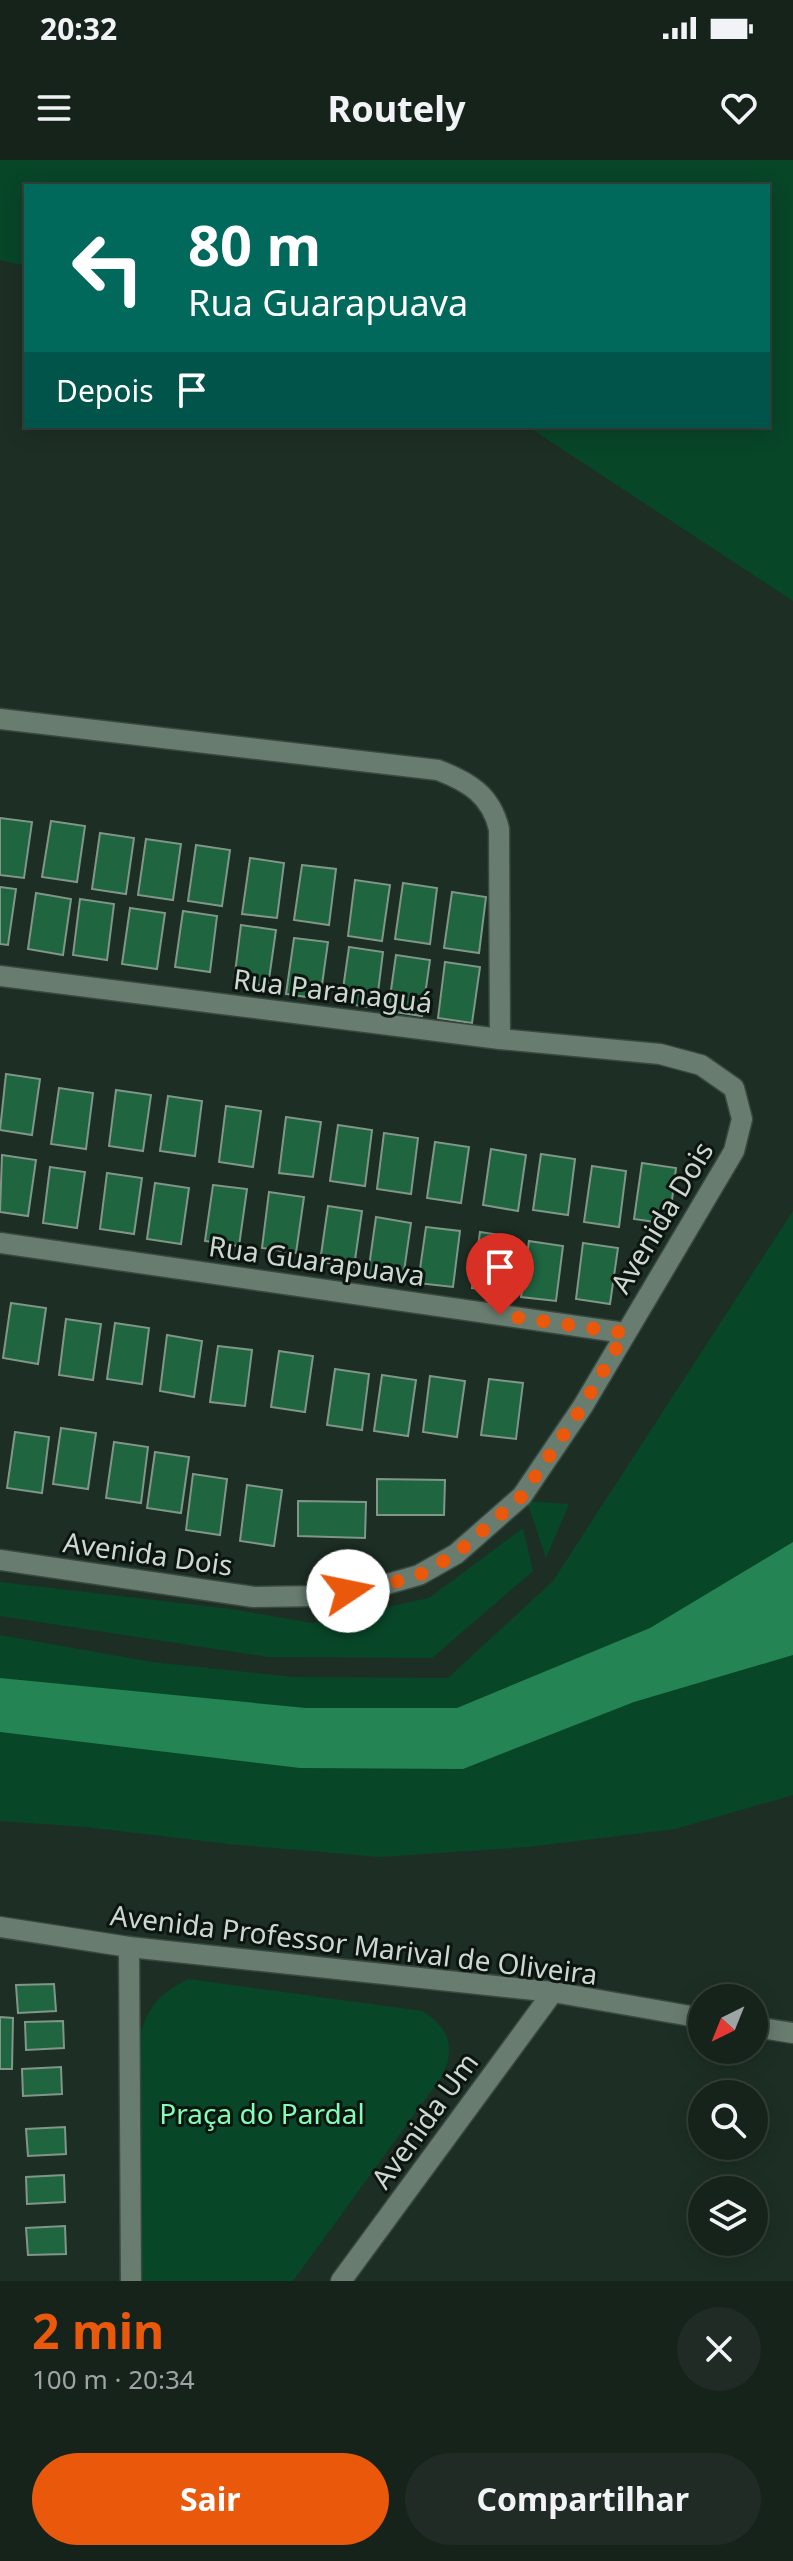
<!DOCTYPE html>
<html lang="pt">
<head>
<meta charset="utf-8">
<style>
	body { margin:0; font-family:"Noto Sans",sans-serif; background:#1f2b24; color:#f1f3f6; height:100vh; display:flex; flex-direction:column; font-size:30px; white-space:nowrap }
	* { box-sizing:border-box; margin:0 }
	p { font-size:26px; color:#9ea4a3 }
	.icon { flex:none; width:44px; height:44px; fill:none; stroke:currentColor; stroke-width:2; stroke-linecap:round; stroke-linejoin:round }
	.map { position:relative; height:2121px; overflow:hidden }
	.details { display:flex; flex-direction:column; background:#16231b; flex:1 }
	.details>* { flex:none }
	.hud { position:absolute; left:24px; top:24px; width:746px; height:244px; border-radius:0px; box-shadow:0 4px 20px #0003,0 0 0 2px #35403a; background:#00695c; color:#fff; overflow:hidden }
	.needle { width:52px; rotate:223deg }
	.fabs { position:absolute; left:688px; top:1824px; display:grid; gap:16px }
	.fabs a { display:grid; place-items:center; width:80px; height:80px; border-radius:50%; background:#16231b; box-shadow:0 4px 20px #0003,0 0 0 2px #35403a; font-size:40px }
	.pin { position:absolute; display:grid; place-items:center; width:68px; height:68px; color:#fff; margin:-82px -34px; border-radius:50% 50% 50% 0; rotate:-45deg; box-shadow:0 0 8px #0007 }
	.pin .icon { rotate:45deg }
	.me { position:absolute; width:88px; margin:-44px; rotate:79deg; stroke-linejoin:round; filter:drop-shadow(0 0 6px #0008) }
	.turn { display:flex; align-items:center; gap:28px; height:168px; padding:0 32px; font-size:36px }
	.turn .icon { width:104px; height:104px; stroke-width:2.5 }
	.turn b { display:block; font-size:56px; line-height:68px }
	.then { display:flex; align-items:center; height:76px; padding:0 32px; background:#0003; gap:16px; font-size:30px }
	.round { display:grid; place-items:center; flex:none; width:84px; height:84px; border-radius:42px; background:#1f2b24 }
	.overview { display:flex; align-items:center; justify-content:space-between; height:136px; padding:0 32px }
	h1 { font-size:48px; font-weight:700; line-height:60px; color:#ea580c }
	.action { display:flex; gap:16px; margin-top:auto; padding:16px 32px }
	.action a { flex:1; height:92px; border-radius:48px; background:#ea580c; color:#fff; font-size:32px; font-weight:700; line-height:92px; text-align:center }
	.action a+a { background:#1f2b24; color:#f1f3f6 }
	.status { display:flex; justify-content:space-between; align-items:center; height:56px; padding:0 40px; background:#16231b; direction:ltr }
	.status svg { height:22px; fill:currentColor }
	header { display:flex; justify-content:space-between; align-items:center; height:104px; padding:0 32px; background:#16231b; font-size:36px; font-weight:700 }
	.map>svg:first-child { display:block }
	.green { fill:#084628 }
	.water { fill:#248453 }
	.building { fill:#1e6540; stroke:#819688; stroke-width:2 }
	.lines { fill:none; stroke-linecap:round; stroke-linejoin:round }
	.minor-casing { stroke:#3a4940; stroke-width:23 }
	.minor { stroke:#687c6f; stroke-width:20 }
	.route { stroke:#ea580c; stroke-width:14; stroke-dasharray:0 25.2 }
	.labels { text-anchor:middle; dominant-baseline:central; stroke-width:6; stroke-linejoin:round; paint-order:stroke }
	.street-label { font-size:28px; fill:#cdd8d0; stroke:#0d1510 }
	.park-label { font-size:28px; fill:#84fdb7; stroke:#0d1510 }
</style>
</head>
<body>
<div class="status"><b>20:32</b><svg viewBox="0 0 49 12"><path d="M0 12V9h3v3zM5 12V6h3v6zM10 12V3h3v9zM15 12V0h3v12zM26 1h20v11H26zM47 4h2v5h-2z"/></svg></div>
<header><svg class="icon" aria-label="menu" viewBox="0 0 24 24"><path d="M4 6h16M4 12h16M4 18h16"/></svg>Routely<svg class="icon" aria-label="heart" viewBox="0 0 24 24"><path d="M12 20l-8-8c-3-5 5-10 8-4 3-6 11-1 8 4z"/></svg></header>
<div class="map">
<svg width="793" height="2121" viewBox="0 0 793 2121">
	<rect width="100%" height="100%" fill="#1d2f24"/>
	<g class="green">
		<path d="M 0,0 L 793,0 L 793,441 L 527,266 L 768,266 L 768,26 L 26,26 L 26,106 L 0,100 Z"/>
		<path d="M 793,1051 L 793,1635 L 675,1669 L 528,1687 L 380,1697 L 229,1684 L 86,1667 L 0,1661 L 0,1475 L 152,1502 L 293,1517 L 448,1518 L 553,1421 Z"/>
		<path d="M 527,1341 L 569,1344 L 546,1398 Z"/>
		<path d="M 523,1368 L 533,1411 L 432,1498 L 268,1497 L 0,1456 L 0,1422 L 231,1449 L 312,1463 L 429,1438 Z"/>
		<path d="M 188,1819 L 422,1851 C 450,1868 457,1890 440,1919 L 293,2121 L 139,2121 L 139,1879 C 147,1847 159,1834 188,1819 Z"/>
	</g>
	<path class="water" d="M 793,1382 L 793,1495 L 634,1542 L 463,1609 L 300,1608 L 0,1572 L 0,1518 L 306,1548 L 457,1548 L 650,1468 Z"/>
	<g class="building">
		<path d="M 0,658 L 32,662 L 24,718 L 0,715 Z"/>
		<path d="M 51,661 L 85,666 L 77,722 L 42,717 Z"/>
		<path d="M 100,673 L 134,678 L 126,734 L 92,729 Z"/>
		<path d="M 146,679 L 181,684 L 173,740 L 138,735 Z"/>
		<path d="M 196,685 L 230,690 L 222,746 L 188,741 Z"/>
		<path d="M 250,698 L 284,703 L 277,758 L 242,754 Z"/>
		<path d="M 302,705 L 336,709 L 329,765 L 294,760 Z"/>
		<path d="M 355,720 L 390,725 L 382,781 L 348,776 Z"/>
		<path d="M 403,723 L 437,728 L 430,784 L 395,779 Z"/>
		<path d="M 0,727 L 16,729 L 8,785 L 0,784 Z"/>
		<path d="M 452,732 L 486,737 L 479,793 L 444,788 Z"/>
		<path d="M 36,733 L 71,739 L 63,795 L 28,789 Z"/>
		<path d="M 80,739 L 114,744 L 107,800 L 73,795 Z"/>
		<path d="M 130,748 L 165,753 L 157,809 L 122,804 Z"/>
		<path d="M 183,751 L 217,756 L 210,812 L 175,807 Z"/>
		<path d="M 241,765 L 276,770 L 268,826 L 234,821 Z"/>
		<path d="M 294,778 L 328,782 L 320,839 L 286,834 Z"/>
		<path d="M 349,787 L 383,792 L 376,848 L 341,843 Z"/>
		<path d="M 396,795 L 430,800 L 422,856 L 388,851 Z"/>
		<path d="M 445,802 L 480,807 L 472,863 L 438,858 Z"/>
		<path d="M 6,914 L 40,919 L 32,975 L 0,970 Z"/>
		<path d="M 59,928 L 93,933 L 86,989 L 51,984 Z"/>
		<path d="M 116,930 L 151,935 L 143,991 L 109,986 Z"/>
		<path d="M 168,936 L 202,941 L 195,996 L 160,991 Z"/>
		<path d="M 226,946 L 261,951 L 253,1007 L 219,1002 Z"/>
		<path d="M 286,957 L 321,962 L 313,1017 L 279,1013 Z"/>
		<path d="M 338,965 L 372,970 L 365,1026 L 330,1021 Z"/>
		<path d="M 384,973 L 418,978 L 411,1034 L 377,1029 Z"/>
		<path d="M 435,982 L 469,987 L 461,1043 L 427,1038 Z"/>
		<path d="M 491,989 L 526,995 L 518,1051 L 483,1045 Z"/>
		<path d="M 541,994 L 575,999 L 568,1055 L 533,1050 Z"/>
		<path d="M 2,995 L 36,1000 L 28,1056 L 0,1052 Z"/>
		<path d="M 642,1003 L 676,1008 L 669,1064 L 634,1059 Z"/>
		<path d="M 592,1006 L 626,1011 L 619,1067 L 584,1062 Z"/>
		<path d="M 50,1007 L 85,1012 L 77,1068 L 43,1063 Z"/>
		<path d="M 107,1013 L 142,1018 L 134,1074 L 100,1069 Z"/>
		<path d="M 155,1023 L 189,1028 L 181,1084 L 147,1079 Z"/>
		<path d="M 213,1025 L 247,1029 L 239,1086 L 205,1081 Z"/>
		<path d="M 269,1032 L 304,1037 L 296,1093 L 262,1088 Z"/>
		<path d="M 328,1046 L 362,1051 L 354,1107 L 320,1102 Z"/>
		<path d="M 376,1057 L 411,1063 L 403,1118 L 368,1114 Z"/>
		<path d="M 426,1067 L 460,1071 L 453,1127 L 418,1123 Z"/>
		<path d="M 480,1072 L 514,1077 L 507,1132 L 472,1128 Z"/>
		<path d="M 529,1081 L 563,1086 L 556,1141 L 521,1137 Z"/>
		<path d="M 583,1083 L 618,1088 L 610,1144 L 576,1139 Z"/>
		<path d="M 11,1143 L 46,1148 L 38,1204 L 3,1198 Z"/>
		<path d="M 66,1159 L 101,1164 L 93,1220 L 59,1215 Z"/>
		<path d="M 115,1163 L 149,1168 L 142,1224 L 107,1219 Z"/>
		<path d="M 167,1175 L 202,1181 L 194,1237 L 160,1231 Z"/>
		<path d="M 218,1186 L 252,1190 L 245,1246 L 210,1242 Z"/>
		<path d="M 279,1191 L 313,1196 L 305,1252 L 271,1247 Z"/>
		<path d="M 335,1209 L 369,1214 L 362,1270 L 327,1265 Z"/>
		<path d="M 382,1215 L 416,1220 L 408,1276 L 374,1271 Z"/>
		<path d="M 430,1216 L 465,1221 L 457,1277 L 423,1272 Z"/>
		<path d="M 489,1219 L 523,1223 L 516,1279 L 481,1275 Z"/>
		<path d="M 61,1268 L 96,1273 L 88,1329 L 53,1324 Z"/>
		<path d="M 15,1272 L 49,1277 L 42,1333 L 7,1328 Z"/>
		<path d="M 114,1282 L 148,1287 L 141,1343 L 106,1338 Z"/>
		<path d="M 155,1292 L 189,1297 L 181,1353 L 147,1348 Z"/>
		<path d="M 193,1314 L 227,1319 L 220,1375 L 186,1370 Z"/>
		<path d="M 377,1319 L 445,1320 L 444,1355 L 377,1355 Z"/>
		<path d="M 247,1325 L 282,1330 L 274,1386 L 240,1381 Z"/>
		<path d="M 298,1341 L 366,1342 L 365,1378 L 298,1376 Z"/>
		<path d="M 54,1824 L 56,1851 L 18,1853 L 16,1825 Z"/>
		<path d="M 0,1857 L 13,1858 L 12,1909 L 0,1909 Z"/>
		<path d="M 63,1861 L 64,1888 L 26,1890 L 25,1862 Z"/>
		<path d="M 61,1907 L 62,1934 L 23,1936 L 22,1909 Z"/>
		<path d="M 65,1967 L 66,1994 L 28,1996 L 26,1969 Z"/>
		<path d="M 64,2015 L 65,2042 L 27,2044 L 26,2017 Z"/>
		<path d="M 65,2066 L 66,2094 L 28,2095 L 26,2068 Z"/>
	</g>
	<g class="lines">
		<defs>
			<g id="minor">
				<path d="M 0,559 L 438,610 C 469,622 491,635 499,669 L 500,879"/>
				<path d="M 0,816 L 500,879 L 660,894 L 701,905 L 734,928 L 742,959 L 734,991 L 583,1246 L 522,1336 L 456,1394 L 419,1415 L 377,1427 L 318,1436 L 254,1437 L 0,1400"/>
				<path d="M 0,1083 L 625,1173"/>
				<path d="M 0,1767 L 129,1787 L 553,1832 L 702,1858"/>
				<path d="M 129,1787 L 131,2121"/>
				<path d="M 754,1867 L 793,1873"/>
				<path d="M 341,2121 L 553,1832"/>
			</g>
		</defs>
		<use href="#minor" class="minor-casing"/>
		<use href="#minor" class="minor"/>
	</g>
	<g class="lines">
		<path class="route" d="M 348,1431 L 377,1427 L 419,1415 L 456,1394 L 522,1336 L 583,1246 L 625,1173 L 500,1155"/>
	</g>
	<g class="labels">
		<g class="street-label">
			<text transform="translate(333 830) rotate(7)">Rua Paranaguá</text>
			<text transform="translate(661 1057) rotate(-59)">Avenida Dois</text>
			<text transform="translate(317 1100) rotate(8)">Rua Guarapuava</text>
			<text transform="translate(148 1393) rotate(8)">Avenida Dois</text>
			<text transform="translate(354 1784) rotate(7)">Avenida Professor Marival de Oliveira</text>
			<text transform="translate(424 1960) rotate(-54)">Avenida Um</text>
		</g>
		<g class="park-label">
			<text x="262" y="1953">Praça do Pardal</text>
		</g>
	</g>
</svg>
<div class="fabs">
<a><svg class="needle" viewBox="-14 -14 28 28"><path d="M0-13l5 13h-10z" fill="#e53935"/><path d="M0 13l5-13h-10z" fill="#9ea4a3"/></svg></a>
<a><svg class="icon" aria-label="search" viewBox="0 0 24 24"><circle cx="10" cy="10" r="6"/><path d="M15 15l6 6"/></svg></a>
<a><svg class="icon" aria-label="layers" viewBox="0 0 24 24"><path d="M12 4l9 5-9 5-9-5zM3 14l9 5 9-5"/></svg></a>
</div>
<div class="pin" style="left:500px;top:1155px;background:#d93025"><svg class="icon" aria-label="arrive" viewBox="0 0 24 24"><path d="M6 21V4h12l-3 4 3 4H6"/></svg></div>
<svg class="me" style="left:348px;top:1431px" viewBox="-20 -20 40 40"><circle r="19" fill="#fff"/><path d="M0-13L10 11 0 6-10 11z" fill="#ea580c"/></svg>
<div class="hud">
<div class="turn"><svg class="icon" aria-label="left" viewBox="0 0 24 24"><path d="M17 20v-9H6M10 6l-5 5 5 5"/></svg><div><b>80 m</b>Rua Guarapuava</div></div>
<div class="then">Depois<svg class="icon" aria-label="arrive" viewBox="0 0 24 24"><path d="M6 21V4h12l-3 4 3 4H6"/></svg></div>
</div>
</div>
<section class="details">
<div class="overview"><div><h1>2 min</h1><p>100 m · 20:34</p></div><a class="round"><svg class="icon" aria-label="close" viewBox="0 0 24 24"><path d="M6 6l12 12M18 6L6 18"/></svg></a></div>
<div class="action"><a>Sair</a><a>Compartilhar</a></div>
</section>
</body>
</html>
